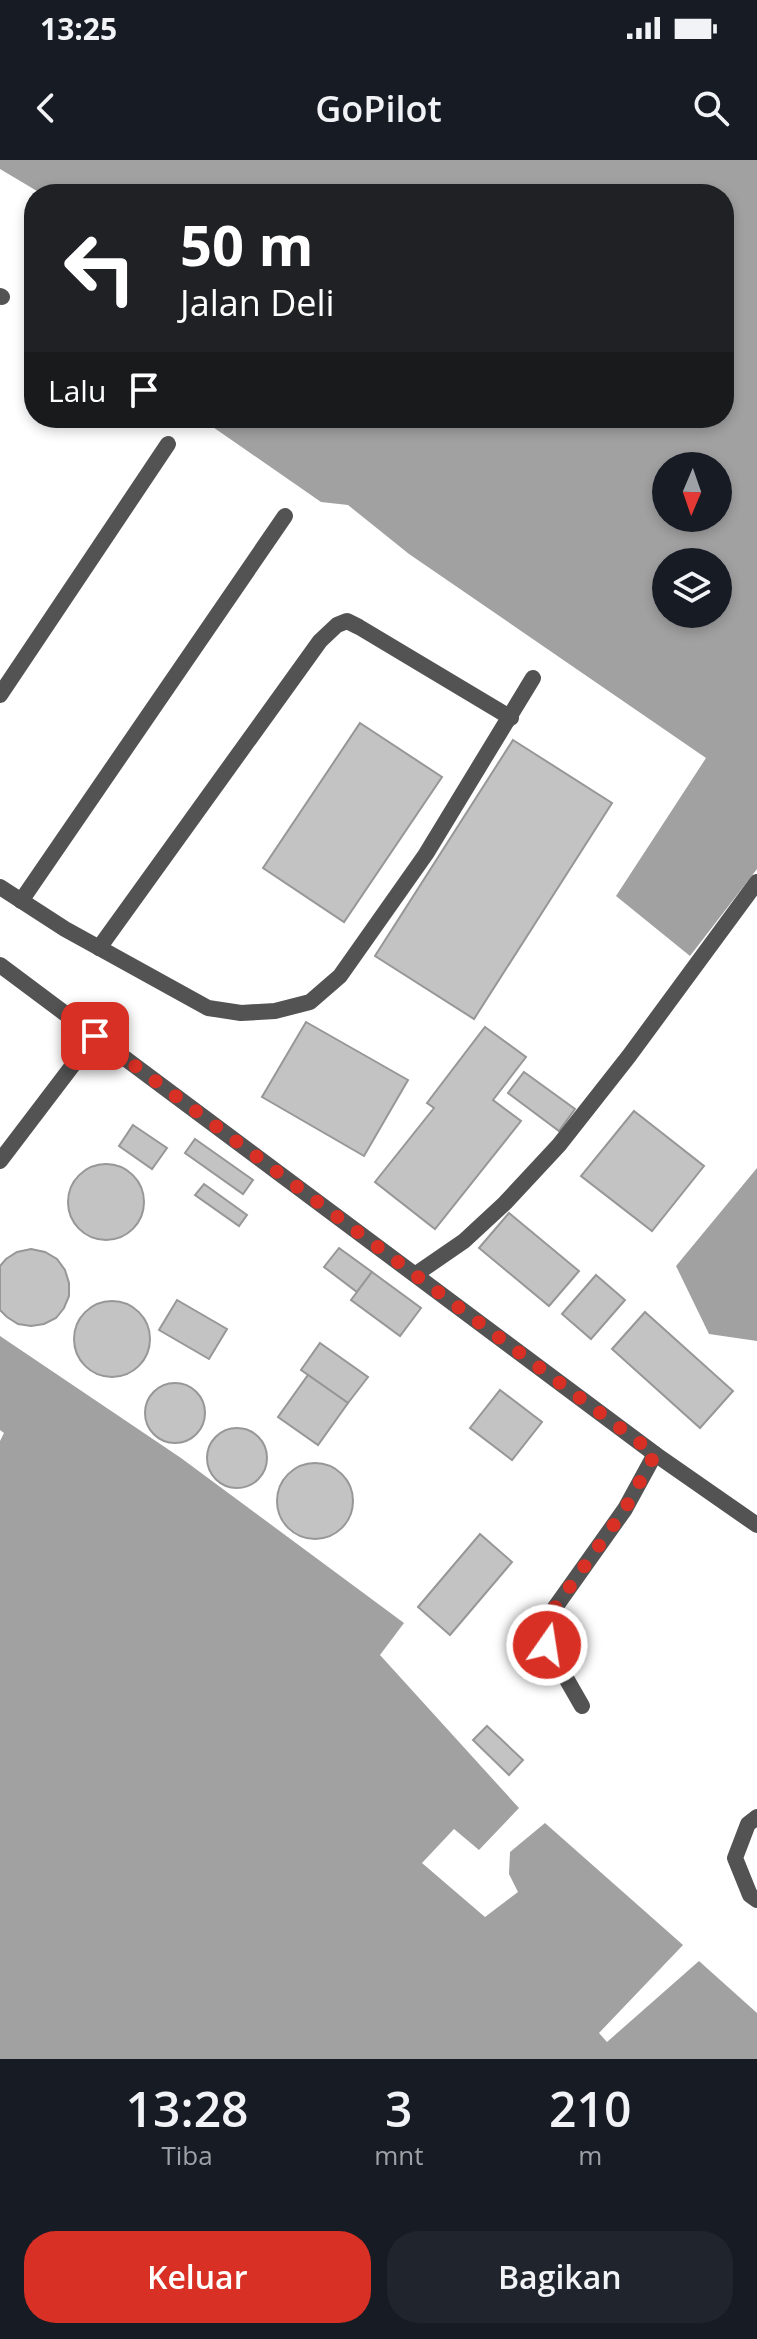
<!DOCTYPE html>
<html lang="id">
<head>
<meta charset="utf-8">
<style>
	body { margin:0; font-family:"Open Sans",sans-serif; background:#20242c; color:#f1f3f6; height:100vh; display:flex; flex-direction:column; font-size:30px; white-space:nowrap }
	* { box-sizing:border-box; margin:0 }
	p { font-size:26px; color:#9ea1a6 }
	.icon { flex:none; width:44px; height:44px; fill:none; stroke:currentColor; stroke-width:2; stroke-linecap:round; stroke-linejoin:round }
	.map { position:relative; height:1899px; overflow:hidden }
	.sheet { display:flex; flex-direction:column; background:#171b24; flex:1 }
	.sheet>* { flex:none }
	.guide { position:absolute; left:24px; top:24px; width:710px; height:244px; border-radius:32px; box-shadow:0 4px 12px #0003; background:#202124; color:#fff; overflow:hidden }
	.needle { width:52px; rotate:182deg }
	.fabs { position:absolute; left:652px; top:292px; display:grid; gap:16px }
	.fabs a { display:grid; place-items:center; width:80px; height:80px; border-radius:50%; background:#171b24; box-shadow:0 4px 12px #0003; font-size:40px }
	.pin { position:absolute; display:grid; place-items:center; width:68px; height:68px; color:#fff; margin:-34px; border-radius:16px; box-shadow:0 4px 12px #0006 }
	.me { position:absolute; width:88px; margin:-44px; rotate:13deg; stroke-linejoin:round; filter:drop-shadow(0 0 6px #0008) }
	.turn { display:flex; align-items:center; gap:28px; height:168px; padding:0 24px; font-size:36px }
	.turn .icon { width:104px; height:104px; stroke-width:2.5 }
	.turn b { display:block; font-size:56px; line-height:68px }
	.then { display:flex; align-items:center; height:76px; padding:0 24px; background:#0003; gap:16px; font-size:30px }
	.eta { display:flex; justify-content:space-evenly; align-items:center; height:136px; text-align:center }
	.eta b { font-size:48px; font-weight:600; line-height:56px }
	.action { display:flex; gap:16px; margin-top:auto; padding:16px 24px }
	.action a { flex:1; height:92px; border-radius:32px; background:#d93025; color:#fff; font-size:32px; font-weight:600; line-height:92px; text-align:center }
	.action a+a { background:#20242c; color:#f1f3f6 }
	.status { display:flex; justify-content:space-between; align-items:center; height:56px; padding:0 40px; background:#171b24; direction:ltr }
	.status svg { height:22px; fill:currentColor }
	header { display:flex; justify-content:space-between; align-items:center; height:104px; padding:0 24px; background:#171b24; font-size:36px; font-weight:600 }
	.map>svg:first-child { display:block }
	.water { fill:#a1a1a1; fill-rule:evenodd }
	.building { fill:#c3c3c3; stroke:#979797; stroke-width:2 }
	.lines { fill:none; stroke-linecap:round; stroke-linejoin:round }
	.service { stroke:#535353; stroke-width:16 }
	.route { stroke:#d93025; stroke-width:14; stroke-dasharray:0 25.2 }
</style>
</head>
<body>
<div class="status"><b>13:25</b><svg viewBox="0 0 49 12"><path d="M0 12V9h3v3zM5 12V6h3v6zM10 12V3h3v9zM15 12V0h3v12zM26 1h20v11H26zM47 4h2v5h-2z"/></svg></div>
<header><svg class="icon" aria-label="back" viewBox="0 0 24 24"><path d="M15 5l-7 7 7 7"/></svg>GoPilot<svg class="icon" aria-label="search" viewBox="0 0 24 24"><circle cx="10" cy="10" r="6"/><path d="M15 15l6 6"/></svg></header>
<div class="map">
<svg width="757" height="1899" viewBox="0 0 757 1899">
	<rect width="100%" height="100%" fill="#fff"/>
	<g class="water">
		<path d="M 0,0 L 757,0 L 757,709 L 690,796 L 616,736 L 706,598 L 409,394 L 348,345 L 321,342 L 210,265 L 211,258 L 724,258 L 724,34 L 42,34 L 0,9 ZM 666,306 L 718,306 L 718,358 L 666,358 ZM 666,402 L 718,402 L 718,454 L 666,454 Z"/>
		<path d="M 757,1008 L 757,1181 L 709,1174 L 676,1106 Z"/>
		<path d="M 0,1176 L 181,1298 L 404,1463 L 380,1495 L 519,1648 L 479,1690 L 454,1669 L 422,1703 L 485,1757 L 518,1732 L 509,1714 L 510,1692 L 545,1663 L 683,1785 L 599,1873 L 607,1882 L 699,1801 L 757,1853 L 757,1899 L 0,1899 L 0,1281 L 4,1273 L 0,1270 Z"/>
	</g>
	<g class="building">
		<path d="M 360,563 L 442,617 L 344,762 L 263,708 Z"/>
		<path d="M 513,580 L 612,643 L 474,859 L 375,796 Z"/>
		<path d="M 306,862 L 408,920 L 364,996 L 262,937 Z"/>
		<path d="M 485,867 L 526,897 L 493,940 L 521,961 L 435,1069 L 375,1022 L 434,948 L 427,943 Z"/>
		<path d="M 524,912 L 575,949 L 559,971 L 508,933 Z"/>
		<path d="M 634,951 L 704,1006 L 652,1071 L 581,1016 Z"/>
		<path d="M 133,965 L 167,988 L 152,1009 L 119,986 Z"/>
		<path d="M 195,979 L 253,1020 L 243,1034 L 185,993 Z"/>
		<circle cx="106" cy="1042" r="38"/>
		<path d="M 204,1024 L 247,1055 L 239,1066 L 195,1035 Z"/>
		<path d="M 509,1053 L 579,1111 L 549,1146 L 479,1088 Z"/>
		<path d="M 339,1088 L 372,1112 L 357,1132 L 324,1107 Z"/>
		<path d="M 31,1089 L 45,1092 L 57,1099 L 65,1110 L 69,1123 L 69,1136 L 64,1148 L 56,1158 L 44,1164 L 31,1166 L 18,1164 L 7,1157 L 0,1150 L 0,1106 L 6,1099 L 17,1092 Z"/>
		<path d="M 372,1112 L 421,1148 L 400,1176 L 351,1140 Z"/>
		<path d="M 596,1115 L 625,1140 L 591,1179 L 562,1154 Z"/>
		<path d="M 177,1140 L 227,1169 L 209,1199 L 159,1170 Z"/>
		<circle cx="112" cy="1179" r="38"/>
		<path d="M 645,1152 L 733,1231 L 700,1268 L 612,1189 Z"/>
		<path d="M 320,1183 L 368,1217 L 348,1243 L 301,1210 Z"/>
		<path d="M 308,1215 L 348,1243 L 318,1285 L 278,1257 Z"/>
		<circle cx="175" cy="1253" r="30"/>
		<path d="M 500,1230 L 542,1262 L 512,1300 L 470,1268 Z"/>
		<circle cx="237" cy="1298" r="30"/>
		<circle cx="315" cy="1341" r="38"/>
		<path d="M 480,1374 L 512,1402 L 450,1475 L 418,1447 Z"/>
		<path d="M 487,1566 L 523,1600 L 509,1615 L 473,1580 Z"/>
	</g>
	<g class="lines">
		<g class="service">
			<path d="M 0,136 L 2,137"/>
			<path d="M 0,535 L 168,284"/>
			<path d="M 0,727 L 65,769 L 208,848 L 241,853 L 275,851 L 310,842 L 340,816 L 426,694 L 533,518"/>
			<path d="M 21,741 L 285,356"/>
			<path d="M 99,788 L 320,481 L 337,465 L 347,461 L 359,467 L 511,558"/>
			<path d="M 0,805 L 655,1294 L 757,1365"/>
			<path d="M 0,1001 L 95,876"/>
			<path d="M 416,1114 L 464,1081 L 505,1043 L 559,985 L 629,896 L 757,722"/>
			<path d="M 582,1546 L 547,1485 L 549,1456 L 625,1349 L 655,1294"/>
			<path d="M 757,1657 L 748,1664 L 735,1698 L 750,1735 L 757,1740"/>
		</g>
	</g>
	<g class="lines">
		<path class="route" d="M 95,876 L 655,1294 L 625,1349 L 549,1456 L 547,1485"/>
	</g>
</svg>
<div class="fabs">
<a><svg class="needle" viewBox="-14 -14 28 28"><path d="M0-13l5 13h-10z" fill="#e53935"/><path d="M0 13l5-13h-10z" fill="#9ea1a6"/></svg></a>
<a><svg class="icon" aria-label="layers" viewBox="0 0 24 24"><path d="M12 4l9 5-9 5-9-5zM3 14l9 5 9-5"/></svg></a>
</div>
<div class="pin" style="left:95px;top:876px;background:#d93025"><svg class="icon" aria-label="arrive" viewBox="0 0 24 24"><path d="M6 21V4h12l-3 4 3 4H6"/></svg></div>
<svg class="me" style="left:547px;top:1485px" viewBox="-20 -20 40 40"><circle r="17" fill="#d93025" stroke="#fff" stroke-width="3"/><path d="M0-11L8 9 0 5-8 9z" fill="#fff"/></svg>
<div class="guide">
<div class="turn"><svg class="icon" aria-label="left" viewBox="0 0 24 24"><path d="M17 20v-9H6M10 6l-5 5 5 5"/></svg><div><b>50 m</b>Jalan Deli</div></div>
<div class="then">Lalu<svg class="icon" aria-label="arrive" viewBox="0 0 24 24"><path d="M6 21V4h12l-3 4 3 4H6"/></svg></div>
</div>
</div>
<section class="sheet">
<div class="eta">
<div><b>13:28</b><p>Tiba</p></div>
<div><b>3</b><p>mnt</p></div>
<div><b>210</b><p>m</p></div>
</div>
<div class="action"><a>Keluar</a><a>Bagikan</a></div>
</section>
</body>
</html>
